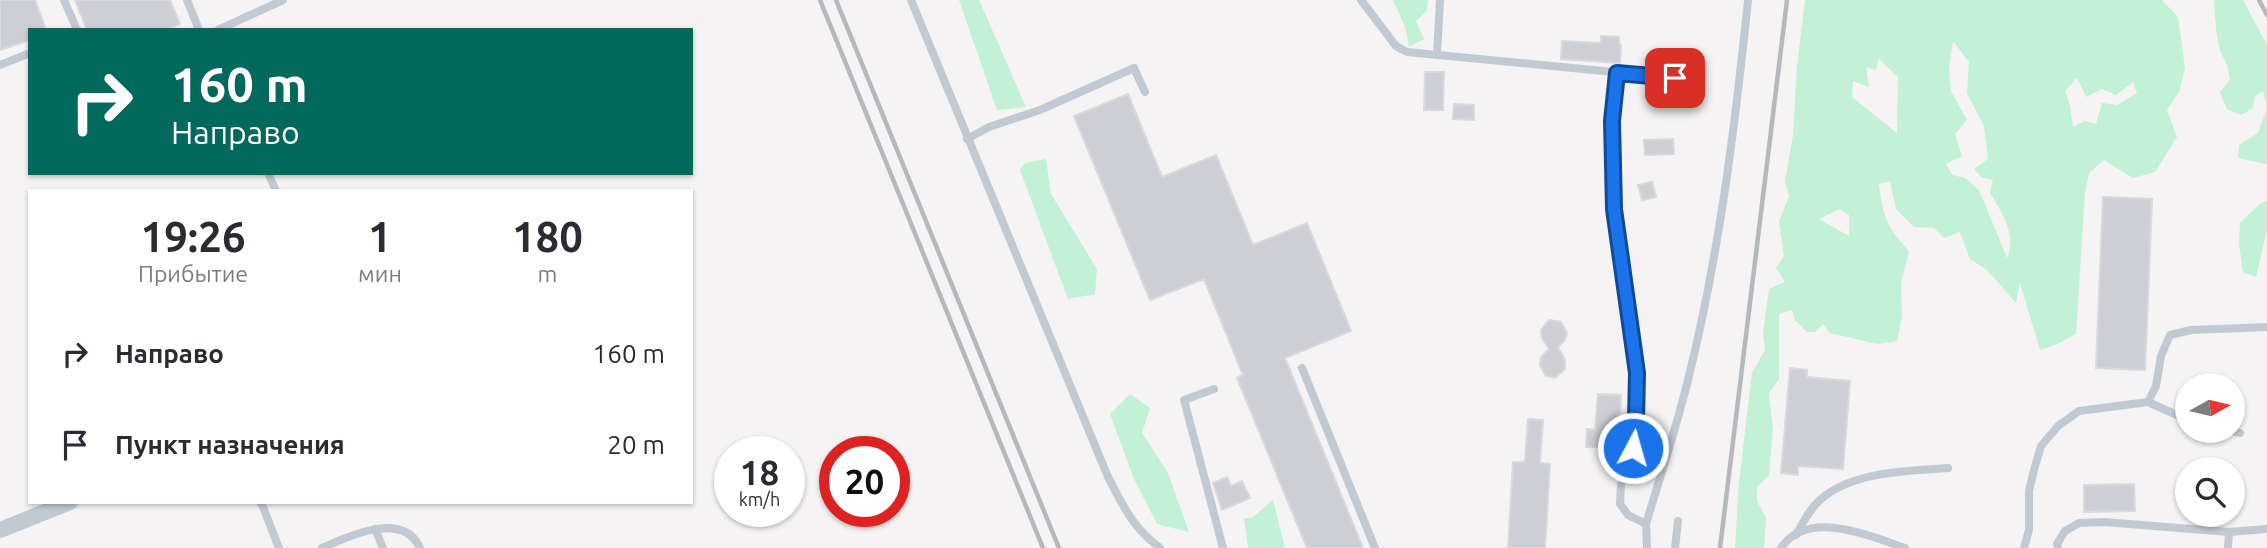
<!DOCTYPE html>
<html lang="ru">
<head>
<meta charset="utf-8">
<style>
	body { margin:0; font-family:Ubuntu,sans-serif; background:#f7f7f7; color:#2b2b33; height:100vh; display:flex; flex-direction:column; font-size:26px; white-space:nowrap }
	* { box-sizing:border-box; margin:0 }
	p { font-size:23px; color:#7c7c81 }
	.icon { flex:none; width:38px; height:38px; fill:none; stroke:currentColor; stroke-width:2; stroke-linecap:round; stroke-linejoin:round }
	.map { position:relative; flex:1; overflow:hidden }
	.details { position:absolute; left:28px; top:189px; width:665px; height:315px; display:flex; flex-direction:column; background:#fff; border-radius:0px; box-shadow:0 2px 5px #0004 }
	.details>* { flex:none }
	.top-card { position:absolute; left:28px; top:28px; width:665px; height:147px; border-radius:0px; box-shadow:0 2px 5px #0004; background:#00695c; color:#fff; overflow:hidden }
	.needle { width:46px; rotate:82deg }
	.fabs { position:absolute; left:2175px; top:373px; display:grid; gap:14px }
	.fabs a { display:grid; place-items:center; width:70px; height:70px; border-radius:50%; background:#fff; box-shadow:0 2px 5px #0004; font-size:35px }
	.speed { position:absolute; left:714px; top:436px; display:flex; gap:14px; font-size:35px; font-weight:700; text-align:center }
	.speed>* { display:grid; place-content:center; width:91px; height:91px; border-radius:50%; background:#fff; box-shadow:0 2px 5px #0004; line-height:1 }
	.speed small { font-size:18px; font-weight:400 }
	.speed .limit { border:10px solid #d22; background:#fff; color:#111 }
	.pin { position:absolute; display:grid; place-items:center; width:60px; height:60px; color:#fff; margin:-30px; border-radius:14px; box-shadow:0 4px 10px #0006 }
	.me { position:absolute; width:77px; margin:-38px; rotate:6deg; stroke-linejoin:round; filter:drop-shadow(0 0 5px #0008) }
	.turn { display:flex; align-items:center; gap:24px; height:147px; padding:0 28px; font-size:32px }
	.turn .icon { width:91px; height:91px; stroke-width:2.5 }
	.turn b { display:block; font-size:49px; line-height:60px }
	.eta { display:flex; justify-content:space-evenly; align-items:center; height:119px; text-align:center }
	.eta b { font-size:42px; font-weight:700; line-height:49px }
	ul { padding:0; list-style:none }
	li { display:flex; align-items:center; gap:21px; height:91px; padding:0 28px }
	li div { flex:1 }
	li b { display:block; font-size:26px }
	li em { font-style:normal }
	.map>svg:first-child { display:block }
	.green { fill:#c3f1d5; fill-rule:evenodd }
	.building { fill:#cdcfd5; stroke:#d7d9de; stroke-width:2 }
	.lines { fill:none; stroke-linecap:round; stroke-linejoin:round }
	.service { stroke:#c1cad2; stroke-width:8 }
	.minor { stroke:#c1cad2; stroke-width:16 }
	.rail { stroke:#b5b8bd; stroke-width:4.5 }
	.route-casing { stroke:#114b97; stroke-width:18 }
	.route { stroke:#1a73e8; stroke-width:12 }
</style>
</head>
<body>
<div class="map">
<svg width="2267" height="548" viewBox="0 0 2267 548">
	<rect width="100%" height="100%" fill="#f5f3f3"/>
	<g class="green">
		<path d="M 959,0 L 979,0 L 1026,107 L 997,110 Z"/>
		<path d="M 1393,0 L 1428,0 L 1427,10 L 1416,21 L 1424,39 L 1409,47 L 1405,27 Z"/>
		<path d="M 1805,0 L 2162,0 L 2178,17 L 2185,68 L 2179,92 L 2167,110 L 2177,137 L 2155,172 L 2133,178 L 2104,160 L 2089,173 L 2085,193 L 2076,334 L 2055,345 L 2040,350 L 2020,283 L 2016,303 L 1987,270 L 1970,259 L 1960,232 L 1944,238 L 1934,228 L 1914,227 L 1896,209 L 1890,181 L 1879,184 C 1882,213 1888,230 1909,251 L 1901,283 L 1902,316 L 1897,341 L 1877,344 L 1830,333 L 1823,324 L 1815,332 L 1807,332 L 1795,320 L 1792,310 L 1779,314 L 1779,379 L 1769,393 L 1773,429 L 1769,475 L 1757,487 L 1757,501 L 1766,518 L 1764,548 L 1735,548 L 1739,482 L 1752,373 L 1765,350 L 1763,333 L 1769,289 L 1785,282 L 1776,268 L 1784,256 L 1779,221 L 1789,196 L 1785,181 L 1793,135 L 1797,65 ZM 1953,41 L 1969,62 L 1967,93 L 1984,126 L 1988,159 L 1974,169 L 1981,177 L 1993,180 L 1990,193 C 2002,213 2017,235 2007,258 L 1979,190 L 1965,178 L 1952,175 L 1946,164 L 1962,156 L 1955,134 L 1967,120 L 1951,91 L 1949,70 ZM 1879,59 L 1898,77 L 1897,133 L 1852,97 L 1853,81 L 1869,87 L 1866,67 L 1876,70 ZM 2077,78 L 2086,97 L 2102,89 L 2116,95 L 2133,82 L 2137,93 L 2117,105 L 2102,103 L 2096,124 L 2085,121 L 2073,127 L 2070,105 L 2065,91 ZM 1839,209 L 1849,215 L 1849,236 L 1819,219 Z"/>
		<path d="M 2214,0 L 2243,0 L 2267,45 L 2267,105 L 2263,91 L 2255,96 L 2253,108 L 2241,115 L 2227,109 L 2220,92 L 2230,80 C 2228,66 2227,65 2221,53 C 2217,43 2214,11 2214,0 Z"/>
		<path d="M 2267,108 L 2267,164 L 2238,158 L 2239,145 L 2258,133 Z"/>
		<path d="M 1046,159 L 1051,194 L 1097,269 L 1095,294 L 1068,299 L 1020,170 L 1025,163 Z"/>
		<path d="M 2267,201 L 2267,229 L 2256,277 L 2243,272 L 2239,244 L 2240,223 L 2261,203 Z"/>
		<path d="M 1130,394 L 1150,408 L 1142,433 L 1168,473 L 1189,532 L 1157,524 L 1134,479 L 1110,414 Z"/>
		<path d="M 1273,500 L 1285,548 L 1248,548 L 1244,518 L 1252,518 Z"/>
	</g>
	<g class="building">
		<path d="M 0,0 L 35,0 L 46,30 L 30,30 L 30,40 L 0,50 Z"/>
		<path d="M 75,0 L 170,0 L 180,24 L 165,30 L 87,30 Z"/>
		<path d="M 1601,36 L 1619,37 L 1619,44 L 1621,45 L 1620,63 L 1561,59 L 1562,41 L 1601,43 Z"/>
		<path d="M 1425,72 L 1444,72 L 1443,110 L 1424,110 Z"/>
		<path d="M 1128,94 L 1162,177 L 1216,155 L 1253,245 L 1307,223 L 1351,331 L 1285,358 L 1363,548 L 1307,548 L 1237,378 L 1243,375 L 1204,279 L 1150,300 L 1074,116 Z"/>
		<path d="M 1454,104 L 1474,105 L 1474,120 L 1453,119 Z"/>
		<path d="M 1673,139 L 1674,154 L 1645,155 L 1644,140 Z"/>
		<path d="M 1652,182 L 1656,197 L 1642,200 L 1638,185 Z"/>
		<path d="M 2103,197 L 2152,199 L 2145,370 L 2096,368 Z"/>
		<path d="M 1549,320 L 1561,322 L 1567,333 L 1564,341 L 1558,347 L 1565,360 L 1565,369 L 1555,378 L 1546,376 L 1540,366 L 1541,357 L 1549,349 L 1542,338 L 1541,330 Z"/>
		<path d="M 1790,368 L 1807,370 L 1807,377 L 1850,381 L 1843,469 L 1798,466 L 1798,475 L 1781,473 Z"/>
		<path d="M 1598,394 L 1621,395 L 1620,413 L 1618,413 L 1616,448 L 1586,447 L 1587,429 L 1595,430 Z"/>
		<path d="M 1528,419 L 1543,420 L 1540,463 L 1550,464 L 1545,548 L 1508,548 L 1513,462 L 1525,462 Z"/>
		<path d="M 1227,477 L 1231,486 L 1242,481 L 1250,498 L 1222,510 L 1213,483 Z"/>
		<path d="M 2134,484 L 2135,511 L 2084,512 L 2084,485 Z"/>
	</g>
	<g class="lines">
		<g class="service">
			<path d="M 64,0 L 77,30"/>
			<path d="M 187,0 L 199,30"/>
			<path d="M 911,0 L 1108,477 C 1124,507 1132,527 1160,548"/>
			<path d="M 1361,0 L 1396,46 L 1407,52 L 1675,78"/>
			<path d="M 218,30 L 283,0"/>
			<path d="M 1437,55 L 1440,0"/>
			<path d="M 0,65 L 30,53"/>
			<path d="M 1617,73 L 1612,121 L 1614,209 L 1637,373 L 1636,421 L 1633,448 L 1621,485 L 1620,504 L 1628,515 L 1646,524"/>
			<path d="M 967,139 L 989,127 L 1040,110 L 1134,68 L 1145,92"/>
			<path d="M 268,173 L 276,191"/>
			<path d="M 1302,368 L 1375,548"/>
			<path d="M 1214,389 L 1184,400 L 1223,548"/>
			<path d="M 2148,402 L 2156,386 L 2161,356 L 2170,335 L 2191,330 L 2267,327"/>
			<path d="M 2229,430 L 2240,433"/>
			<path d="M 261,502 L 279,548"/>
			<path d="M 375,529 L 383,548"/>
			<path d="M 1796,535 C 1803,523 1810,508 1821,499 C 1854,471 1908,471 1948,468"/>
			<path d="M 322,548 C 349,536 403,510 420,548"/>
			<path d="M 1647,548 L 1646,524 C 1660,477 1676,429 1688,380 C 1719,256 1735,127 1748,0"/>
			<path d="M 1675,548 L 1678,521"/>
			<path d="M 1781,548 C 1808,508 1870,536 1905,548"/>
			<path d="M 2024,548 L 2029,530 L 2029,491 L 2034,470 L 2041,446 L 2058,426 L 2079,411 L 2148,402 L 2188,420"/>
			<path d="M 2058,548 L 2057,544 L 2065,531 L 2079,523 L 2104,522 L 2229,532 L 2267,529"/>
			<path d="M 2228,548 L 2229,532"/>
		</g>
		<path class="minor" d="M 0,530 L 70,502"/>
		<g class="rail">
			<path d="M 820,0 L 1043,548"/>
			<path d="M 836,0 L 1059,548"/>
			<path d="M 2259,0 L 2267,15"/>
			<path d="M 1720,548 L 1787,0"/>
		</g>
	</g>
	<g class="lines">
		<defs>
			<path id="route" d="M 1633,448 L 1636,421 L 1637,373 L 1614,209 L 1612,121 L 1617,73 L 1675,78"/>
		</defs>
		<use href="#route" class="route-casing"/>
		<use href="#route" class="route"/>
	</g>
</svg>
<div class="fabs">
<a><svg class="needle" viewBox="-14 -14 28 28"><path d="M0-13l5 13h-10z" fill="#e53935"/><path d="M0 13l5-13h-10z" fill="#7c7c81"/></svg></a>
<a><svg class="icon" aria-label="search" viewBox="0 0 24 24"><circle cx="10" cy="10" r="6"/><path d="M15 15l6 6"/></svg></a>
</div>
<div class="speed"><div>18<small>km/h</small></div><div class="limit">20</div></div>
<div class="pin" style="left:1675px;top:78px;background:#d93025"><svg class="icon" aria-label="arrive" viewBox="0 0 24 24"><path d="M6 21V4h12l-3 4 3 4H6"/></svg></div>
<svg class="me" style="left:1633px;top:448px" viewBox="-20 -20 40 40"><circle r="17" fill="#1a73e8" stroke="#fff" stroke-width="3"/><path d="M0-11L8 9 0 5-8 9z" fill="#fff"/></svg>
<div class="top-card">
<div class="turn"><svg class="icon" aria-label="right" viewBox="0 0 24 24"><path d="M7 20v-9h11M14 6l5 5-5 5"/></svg><div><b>160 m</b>Направо</div></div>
</div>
<section class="details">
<div class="eta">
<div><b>19:26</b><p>Прибытие</p></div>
<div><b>1</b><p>мин</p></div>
<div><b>180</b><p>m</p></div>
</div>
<ul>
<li><svg class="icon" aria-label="right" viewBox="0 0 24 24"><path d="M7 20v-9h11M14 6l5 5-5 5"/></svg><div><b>Направо</b></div><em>160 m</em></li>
<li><svg class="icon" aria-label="arrive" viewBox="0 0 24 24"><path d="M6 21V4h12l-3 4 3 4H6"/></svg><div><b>Пункт назначения</b></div><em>20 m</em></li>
</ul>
</section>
</div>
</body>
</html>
